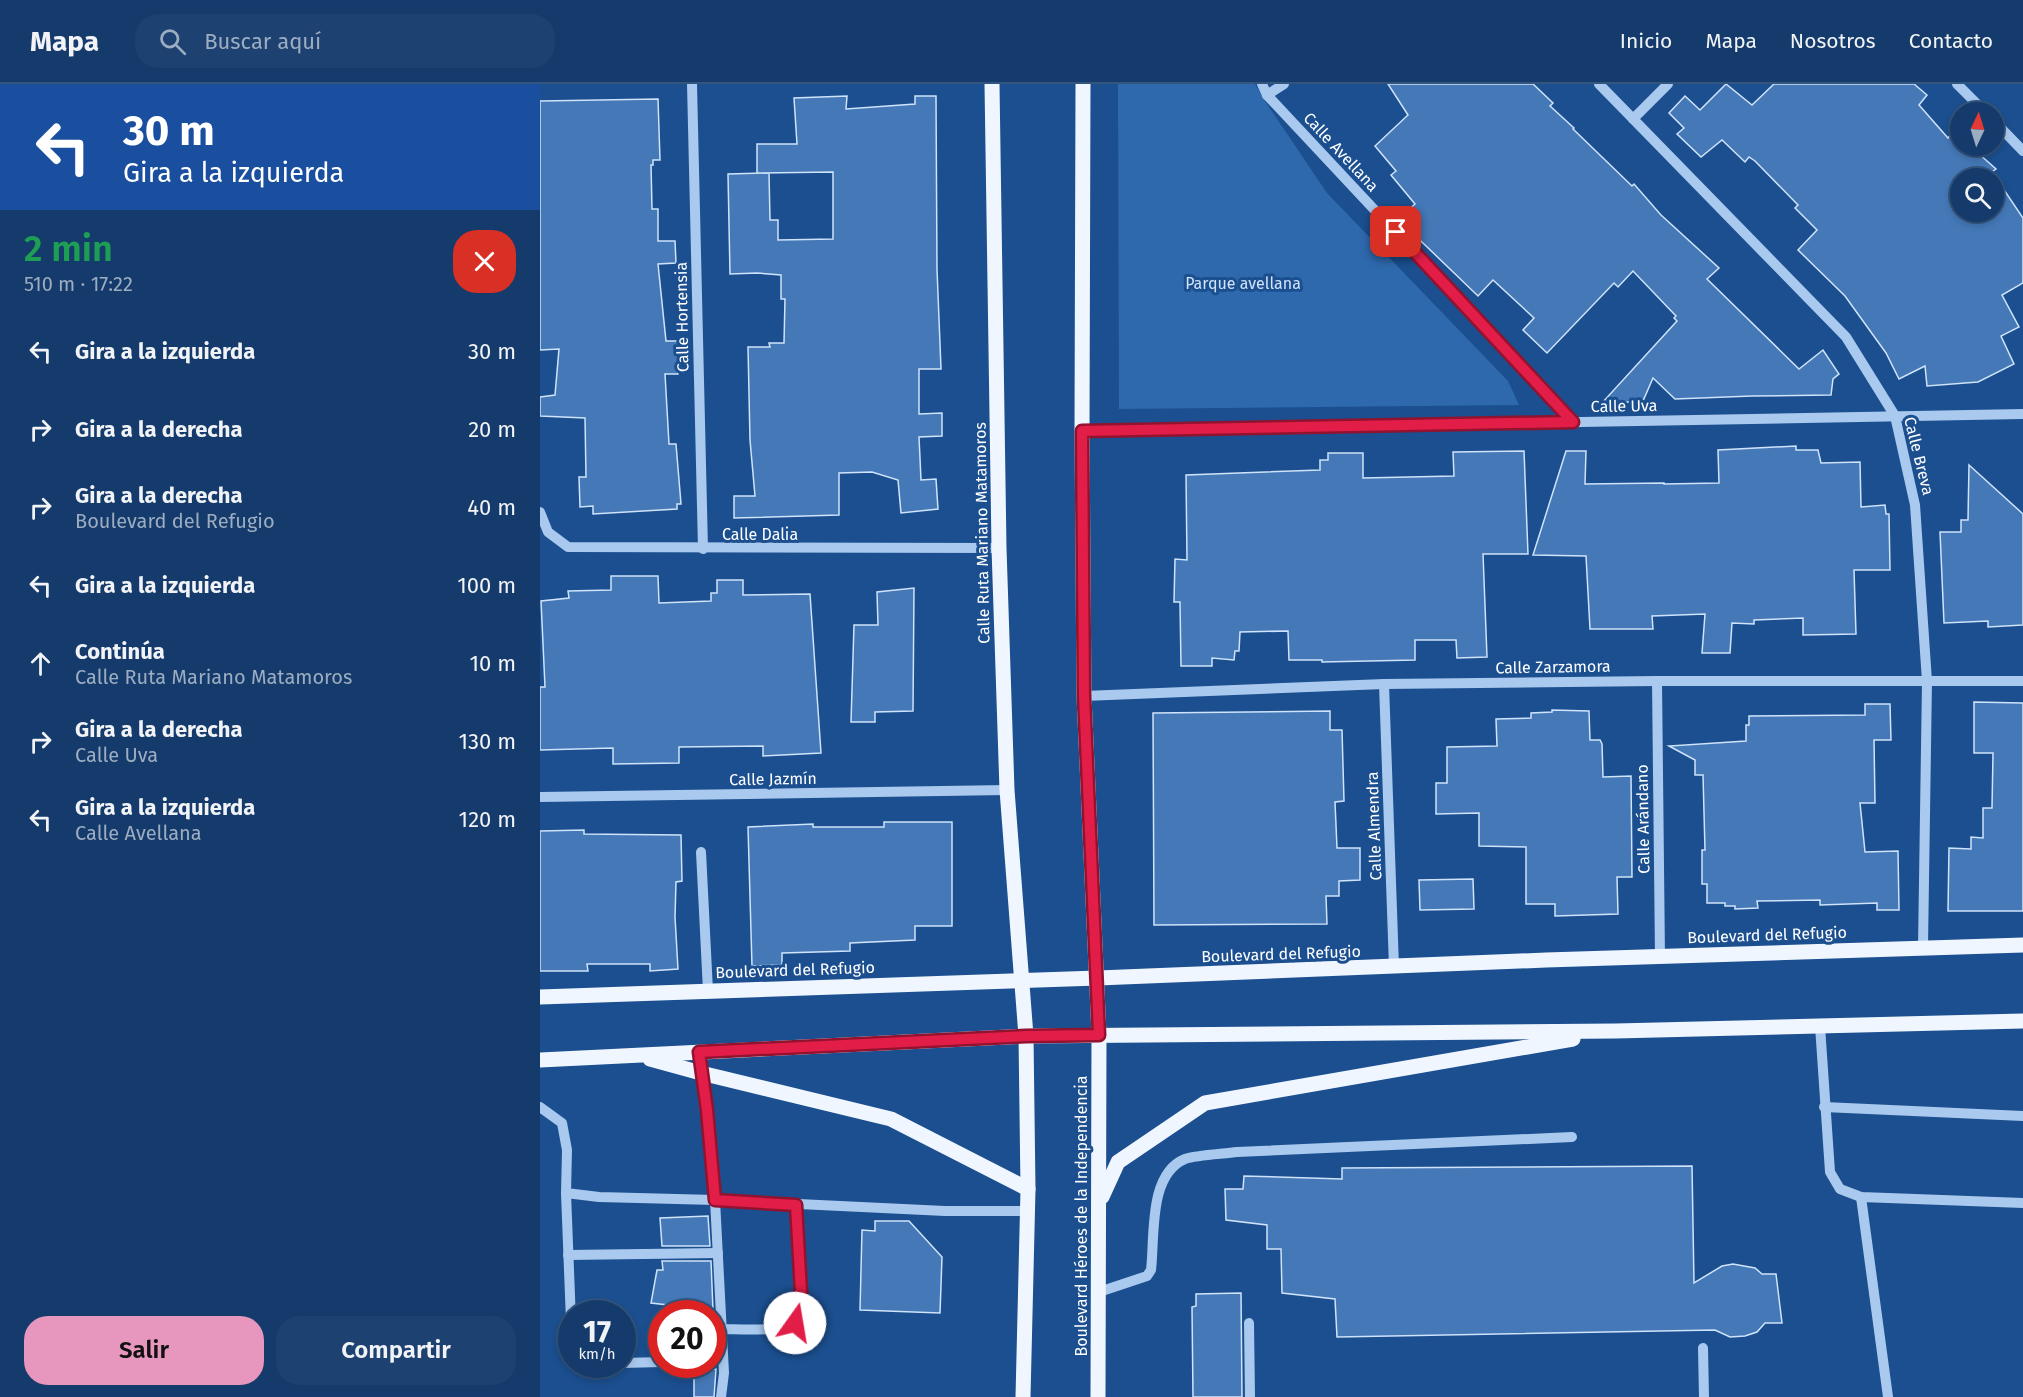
<!DOCTYPE html>
<html lang="es">
<head>
<meta charset="utf-8">
<style>
	body { margin:0; font-family:"Fira Sans",sans-serif; background:#1d4271; color:#f1f3f6; height:100vh; display:flex; flex-direction:column; font-size:22px; white-space:nowrap }
	* { box-sizing:border-box; margin:0 }
	p { font-size:20px; color:#9dadc1 }
	.icon { flex:none; width:33px; height:33px; fill:none; stroke:currentColor; stroke-width:2; stroke-linecap:round; stroke-linejoin:round }
	.map { position:relative; flex:1; overflow:hidden }
	.drawer { display:flex; flex-direction:column; background:#143b6b; width:540px }
	.drawer>* { flex:none }
	.banner { background:#1a4fa0; color:#fff; overflow:hidden }
	.needle { width:39px; rotate:4deg }
	.buttons { position:absolute; left:1410px; top:18px; display:grid; gap:12px }
	.buttons a { display:grid; place-items:center; width:54px; height:54px; border-radius:50%; background:#143b6b; box-shadow:0 3px 9px #0003,0 0 0 2px #33557e; font-size:30px }
	.speed { position:absolute; left:18px; top:1216px; display:flex; gap:12px; font-size:30px; font-weight:700; text-align:center }
	.speed>* { display:grid; place-content:center; width:78px; height:78px; border-radius:50%; background:#143b6b; box-shadow:0 3px 9px #0003,0 0 0 2px #33557e; line-height:1 }
	.speed small { font-size:15px; font-weight:400 }
	.speed .limit { border:9px solid #d22; background:#fff; color:#111 }
	.pin { position:absolute; display:grid; place-items:center; width:51px; height:51px; color:#fff; margin:-26px; border-radius:12px; box-shadow:0 3px 9px #0006 }
	.me { position:absolute; width:66px; margin:-33px; rotate:13deg; stroke-linejoin:round; filter:drop-shadow(0 0 4px #0008) }
	.turn { display:flex; align-items:center; gap:21px; height:126px; padding:0 24px; font-size:27px }
	.turn .icon { width:78px; height:78px; stroke-width:2.5 }
	.turn b { display:block; font-size:42px; line-height:51px }
	.round { display:grid; place-items:center; flex:none; width:63px; height:63px; border-radius:24px; background:#1d4271 }
	.summary { display:flex; align-items:center; justify-content:space-between; height:102px; padding:0 24px }
	h1 { font-size:36px; font-weight:600; line-height:45px; color:#1e9e55 }
	.action { display:flex; gap:12px; margin-top:auto; padding:12px 24px }
	.action a { flex:1; height:69px; border-radius:24px; background:#e797bd; color:#111; font-size:24px; font-weight:600; line-height:69px; text-align:center }
	.action a+a { background:#1d4271; color:#f1f3f6 }
	ul { padding:0; list-style:none }
	li { display:flex; align-items:center; gap:18px; height:78px; padding:0 24px }
	li div { flex:1 }
	li b { display:block; font-size:22px }
	li em { font-style:normal }
	header { display:flex; align-items:center; gap:36px; box-sizing:border-box; height:84px; padding:0 30px; background:#143b6b; border-bottom:2px solid #33557e }
	header strong { font-size:28px }
	nav { display:flex; gap:33px; margin-inline-start:auto; font-size:21px }
	.search { width:420px; height:54px; background:#1d4271; display:flex; align-items:center; gap:15px; box-sizing:border-box; padding:0 21px; border-radius:24px; color:#9dadc1; font-size:22px }
	main { display:flex; flex:1; min-height:0 }
	.map>svg:first-child { display:block }
	.green { fill:#2e69ad }
	.building { fill:#4478b7; stroke:#cfe3fa; stroke-width:1.5; fill-rule:evenodd }
	.lines { fill:none; stroke-linecap:round; stroke-linejoin:round }
	.minor { stroke:#a9c9ee; stroke-width:10 }
	.major { stroke:#f0f6ff; stroke-width:15 }
	.route-casing { stroke:#92132f; stroke-width:15 }
	.route { stroke:#e11d48; stroke-width:10 }
	.labels { text-anchor:middle; dominant-baseline:central; stroke-width:6; stroke-linejoin:round; paint-order:stroke }
	.street-label { font-size:16px; fill:#fff; stroke:#1b4f8f }
	.park-label { font-size:16px; fill:#cfe3fa; stroke:#1b4f8f }
</style>
</head>
<body>
<header>
<strong>Mapa</strong>
<div class="search"><svg class="icon" aria-label="search" viewBox="0 0 24 24"><circle cx="10" cy="10" r="6"/><path d="M15 15l6 6"/></svg>Buscar aquí</div>
<nav><a>Inicio</a><a>Mapa</a><a>Nosotros</a><a>Contacto</a></nav>
</header>
<main>
<section class="drawer">
<div class="banner">
<div class="turn"><svg class="icon" aria-label="left" viewBox="0 0 24 24"><path d="M17 20v-9H6M10 6l-5 5 5 5"/></svg><div><b>30 m</b>Gira a la izquierda</div></div>
</div>
<div class="summary"><div><h1>2 min</h1><p>510 m · 17:22</p></div><a class="round" style="background:#d93025;color:#fff"><svg class="icon" aria-label="close" viewBox="0 0 24 24"><path d="M6 6l12 12M18 6L6 18"/></svg></a></div>
<ul>
<li><svg class="icon" aria-label="left" viewBox="0 0 24 24"><path d="M17 20v-9H6M10 6l-5 5 5 5"/></svg><div><b>Gira a la izquierda</b></div><em>30 m</em></li>
<li><svg class="icon" aria-label="right" viewBox="0 0 24 24"><path d="M7 20v-9h11M14 6l5 5-5 5"/></svg><div><b>Gira a la derecha</b></div><em>20 m</em></li>
<li><svg class="icon" aria-label="right" viewBox="0 0 24 24"><path d="M7 20v-9h11M14 6l5 5-5 5"/></svg><div><b>Gira a la derecha</b><p>Boulevard del Refugio</p></div><em>40 m</em></li>
<li><svg class="icon" aria-label="left" viewBox="0 0 24 24"><path d="M17 20v-9H6M10 6l-5 5 5 5"/></svg><div><b>Gira a la izquierda</b></div><em>100 m</em></li>
<li><svg class="icon" aria-label="ahead" viewBox="0 0 24 24"><path d="M12 20V5M6 11l6-6 6 6"/></svg><div><b>Continúa</b><p>Calle Ruta Mariano Matamoros</p></div><em>10 m</em></li>
<li><svg class="icon" aria-label="right" viewBox="0 0 24 24"><path d="M7 20v-9h11M14 6l5 5-5 5"/></svg><div><b>Gira a la derecha</b><p>Calle Uva</p></div><em>130 m</em></li>
<li><svg class="icon" aria-label="left" viewBox="0 0 24 24"><path d="M17 20v-9H6M10 6l-5 5 5 5"/></svg><div><b>Gira a la izquierda</b><p>Calle Avellana</p></div><em>120 m</em></li>
</ul>
<div class="action"><a>Salir</a><a>Compartir</a></div>
</section>
<div class="map">
<svg width="1483" height="1313" viewBox="0 0 1483 1313">
	<rect width="100%" height="100%" fill="#1b4f8f"/>
	<path class="green" d="M 578,0 L 715,0 L 725,17 L 787,109 L 968,297 L 979,321 L 579,325 Z"/>
	<g class="building">
		<path d="M 848,0 L 993,0 L 1013,19 L 1010,22 L 1034,44 L 1033,45 L 1092,102 L 1094,100 L 1121,131 L 1179,184 L 1167,195 L 1259,285 L 1283,266 L 1299,290 L 1293,295 L 1291,311 L 1212,312 L 1135,315 L 1113,294 L 1103,317 L 1061,320 L 1137,237 L 1134,234 L 1136,232 L 1093,187 L 1078,203 L 1074,199 L 1007,269 L 983,246 L 994,234 L 953,196 L 938,212 L 858,135 L 875,120 L 851,91 L 856,87 L 835,62 L 868,31 Z"/>
		<path d="M 1186,0 L 1212,21 L 1234,0 L 1374,0 L 1387,11 L 1379,21 L 1408,54 L 1413,48 L 1420,54 L 1420,62 L 1430,62 L 1456,85 L 1452,88 L 1483,134 L 1483,199 L 1462,211 L 1479,243 L 1461,252 L 1474,280 L 1438,298 L 1387,302 L 1385,282 L 1359,295 L 1346,269 L 1305,212 L 1258,166 L 1277,146 L 1255,124 L 1258,121 L 1215,77 L 1209,73 L 1205,78 L 1182,56 L 1161,73 L 1137,50 L 1144,44 L 1129,29 L 1145,12 L 1160,26 ZM 1420,94 L 1454,94 L 1454,128 L 1420,128 Z"/>
		<path d="M 307,12 L 306,25 L 375,20 L 375,12 L 396,12 L 397,185 L 401,285 L 379,285 L 379,330 L 402,329 L 402,352 L 379,353 L 381,396 L 396,395 L 398,425 L 361,429 L 358,396 L 332,388 L 299,389 L 299,431 L 194,434 L 194,412 L 215,412 L 210,356 L 208,263 L 230,263 L 229,259 L 244,259 L 245,215 L 241,215 L 241,191 L 217,189 L 190,190 L 188,90 L 229,89 L 230,136 L 238,136 L 238,156 L 293,155 L 293,88 L 217,89 L 217,60 L 257,60 L 254,14 Z"/>
		<path d="M 118,15 L 120,76 L 113,76 L 113,81 L 111,81 L 112,125 L 118,125 L 118,157 L 135,157 L 136,179 L 118,180 L 126,257 L 138,257 L 138,290 L 125,290 L 129,360 L 136,360 L 141,420 L 137,420 L 137,425 L 53,430 L 53,422 L 40,423 L 39,393 L 46,393 L 45,334 L 0,332 L 0,313 L 15,311 L 19,265 L 0,266 L 0,17 Z"/>
		<path d="M 1256,362 L 1256,366 L 1278,366 L 1281,379 L 1320,378 L 1321,423 L 1345,421 L 1346,430 L 1349,430 L 1350,486 L 1314,486 L 1316,550 L 1263,551 L 1263,534 L 1214,536 L 1214,540 L 1192,539 L 1190,569 L 1162,569 L 1165,530 L 1112,532 L 1113,545 L 1050,545 L 1046,472 L 993,471 L 1026,367 L 1046,367 L 1045,400 L 1124,399 L 1124,400 L 1179,399 L 1178,366 Z"/>
		<path d="M 984,367 L 988,470 L 943,470 L 947,573 L 917,574 L 916,556 L 875,556 L 875,576 L 782,578 L 782,576 L 749,576 L 748,547 L 700,548 L 699,567 L 695,567 L 694,576 L 672,574 L 672,582 L 641,582 L 640,518 L 634,518 L 635,475 L 647,476 L 646,391 L 780,386 L 780,376 L 788,376 L 788,369 L 823,369 L 823,394 L 914,392 L 913,368 Z"/>
		<path d="M 1429,381 L 1483,430 L 1483,541 L 1448,543 L 1448,537 L 1404,539 L 1400,448 L 1421,448 L 1421,436 L 1428,436 Z"/>
		<path d="M 71,492 L 118,492 L 119,519 L 171,517 L 171,509 L 177,509 L 177,496 L 203,496 L 203,511 L 270,510 L 281,669 L 223,672 L 223,662 L 139,663 L 139,679 L 73,680 L 73,664 L 0,666 L 0,603 L 5,603 L 1,517 L 29,514 L 28,507 L 71,506 Z"/>
		<path d="M 374,504 L 373,627 L 335,628 L 335,638 L 311,638 L 314,541 L 338,541 L 337,508 Z"/>
		<path d="M 1434,618 L 1483,619 L 1483,827 L 1408,827 L 1409,764 L 1431,765 L 1431,753 L 1443,754 L 1443,724 L 1452,724 L 1453,669 L 1434,669 Z"/>
		<path d="M 1325,620 L 1350,620 L 1351,656 L 1334,656 L 1335,719 L 1320,719 L 1325,768 L 1358,767 L 1359,826 L 1337,826 L 1337,819 L 1280,821 L 1280,816 L 1217,817 L 1218,824 L 1195,825 L 1195,822 L 1185,822 L 1185,819 L 1167,819 L 1167,800 L 1162,800 L 1162,766 L 1165,766 L 1163,691 L 1155,691 L 1155,676 L 1129,662 L 1206,657 L 1206,641 L 1209,641 L 1209,632 L 1325,631 Z"/>
		<path d="M 1012,626 L 1049,627 L 1050,656 L 1060,656 L 1062,660 L 1063,693 L 1091,692 L 1092,793 L 1077,793 L 1078,830 L 1015,832 L 1015,820 L 986,820 L 986,763 L 939,762 L 939,729 L 896,730 L 896,699 L 907,699 L 907,663 L 957,662 L 956,635 L 991,634 L 991,629 L 1012,628 Z"/>
		<path d="M 790,627 L 790,646 L 802,646 L 804,717 L 795,718 L 797,764 L 820,764 L 820,796 L 799,797 L 799,812 L 786,812 L 787,840 L 614,841 L 613,629 Z"/>
		<path d="M 344,738 L 412,738 L 412,842 L 375,842 L 375,856 L 310,859 L 310,867 L 242,869 L 242,881 L 212,882 L 208,743 L 273,740 L 273,743 L 344,743 Z"/>
		<path d="M 44,746 L 44,750 L 141,751 L 142,797 L 136,798 L 135,833 L 138,885 L 110,887 L 110,880 L 47,880 L 48,887 L 0,887 L 0,747 Z"/>
		<path d="M 933,795 L 934,825 L 880,826 L 879,796 Z"/>
		<path d="M 1152,1082 L 1154,1199 L 1182,1182 L 1193,1180 L 1215,1184 L 1222,1190 L 1236,1190 L 1242,1239 L 1225,1239 L 1217,1248 L 1205,1252 L 1190,1253 L 1175,1246 L 797,1253 L 795,1215 L 742,1209 L 741,1165 L 727,1165 L 727,1141 L 686,1136 L 685,1105 L 703,1105 L 704,1092 L 802,1095 L 802,1084 Z"/>
		<path d="M 168,1132 L 170,1162 L 122,1162 L 120,1134 Z"/>
		<path d="M 335,1137 L 369,1137 L 402,1173 L 400,1229 L 320,1226 L 322,1146 L 335,1147 Z"/>
		<path d="M 122,1177 L 171,1177 L 173,1226 L 111,1219 L 117,1186 L 123,1186 Z"/>
		<path d="M 701,1209 L 702,1313 L 653,1313 L 652,1223 L 656,1222 L 656,1210 Z"/>
		<path d="M 154,1285 L 176,1285 L 174,1313 L 154,1313 Z"/>
	</g>
	<g class="lines">
		<g class="minor">
			<path d="M 152,0 L 163,465"/>
			<path d="M 722,0 L 727,11 L 1033,338"/>
			<path d="M 1059,0 L 1306,253 L 1355,332 L 1375,421 L 1387,597 L 1383,863"/>
			<path d="M 1417,0 L 1445,28"/>
			<path d="M 727,11 L 744,0"/>
			<path d="M 1093,35 L 1128,0"/>
			<path d="M 1454,37 L 1483,67"/>
			<path d="M 542,347 L 1483,330"/>
			<path d="M 0,428 L 8,448 L 28,463 L 459,464"/>
			<path d="M 1117,597 L 1120,873"/>
			<path d="M 844,600 L 854,883"/>
			<path d="M 544,612 L 844,600 L 1117,597 L 1483,597"/>
			<path d="M 0,713 L 467,706"/>
			<path d="M 161,768 L 168,907"/>
			<path d="M 1280,942 L 1290,1088 L 1300,1105 L 1321,1113 L 1483,1119"/>
			<path d="M 0,1023 L 22,1039 L 27,1066 L 26,1109 L 59,1113 L 175,1116 L 167,1026 L 159,968"/>
			<path d="M 1284,1023 L 1483,1032"/>
			<path d="M 26,1109 L 32,1263"/>
			<path d="M 1321,1113 L 1348,1313"/>
			<path d="M 28,1171 L 178,1169"/>
			<path d="M 559,1208 L 607,1192 L 611,1186 C 615,1153 608,1090 645,1075 C 657,1071 683,1070 697,1068 L 1032,1053"/>
			<path d="M 709,1239 L 710,1313"/>
			<path d="M 182,1245 C 200,1245 242,1249 256,1237 C 260,1234 261,1230 262,1225 L 257,1121"/>
			<path d="M 1163,1264 L 1164,1313"/>
			<path d="M 82,1279 L 122,1278"/>
			<path d="M 181,1313 L 184,1289 L 175,1116 L 405,1127 L 487,1127"/>
		</g>
		<g class="major">
			<path d="M 452,0 L 459,464 L 467,706 L 486,952 L 488,1105 L 483,1313"/>
			<path d="M 543,0 L 542,347 L 544,612 L 559,951 L 558,1313"/>
			<path d="M 0,913 L 558,894 L 1006,876 L 1483,861"/>
			<path d="M 110,975 L 161,989 L 351,1035 L 488,1105"/>
			<path d="M 0,976 L 486,952 L 1076,947 L 1483,937"/>
			<path d="M 562,1113 L 578,1078 L 665,1019 L 1033,955"/>
		</g>
	</g>
	<g class="lines">
		<defs>
			<path id="route" d="M 255,1239 L 260,1233 L 262,1225 L 256,1121 L 175,1116 L 167,1026 L 159,968 L 486,952 L 559,951 L 544,612 L 542,347 L 1033,338 L 856,148"/>
		</defs>
		<use href="#route" class="route-casing"/>
		<use href="#route" class="route"/>
	</g>
	<g class="labels">
		<g class="street-label">
			<text transform="translate(801 68) rotate(47)">Calle Avellana</text>
			<text transform="translate(142 233) rotate(-91)">Calle Hortensia</text>
			<text transform="translate(1084 322) rotate(-1)">Calle Uva</text>
			<text transform="translate(1379 372) rotate(76)">Calle Breva</text>
			<text transform="translate(442 449) rotate(-91)">Calle Ruta Mariano Matamoros</text>
			<text x="220" y="450">Calle Dalia</text>
			<text transform="translate(1013 583) rotate(-1)">Calle Zarzamora</text>
			<text transform="translate(233 695) rotate(-1)">Calle Jazmín</text>
			<text transform="translate(1103 735) rotate(-91)">Calle Arándano</text>
			<text transform="translate(834 742) rotate(-92)">Calle Almendra</text>
			<text transform="translate(1227 851) rotate(-2)">Boulevard del Refugio</text>
			<text transform="translate(741 870) rotate(-2)">Boulevard del Refugio</text>
			<text transform="translate(255 886) rotate(-2)">Boulevard del Refugio</text>
			<text transform="translate(541 1132) rotate(-90)">Boulevard Héroes de la Independencia</text>
		</g>
		<g class="park-label">
			<text x="703" y="199">Parque avellana</text>
		</g>
	</g>
</svg>
<div class="buttons">
<a><svg class="needle" viewBox="-14 -14 28 28"><path d="M0-13l5 13h-10z" fill="#e53935"/><path d="M0 13l5-13h-10z" fill="#9dadc1"/></svg></a>
<a><svg class="icon" aria-label="search" viewBox="0 0 24 24"><circle cx="10" cy="10" r="6"/><path d="M15 15l6 6"/></svg></a>
</div>
<div class="speed"><div>17<small>km/h</small></div><div class="limit">20</div></div>
<div class="pin" style="left:856px;top:148px;background:#d93025"><svg class="icon" aria-label="arrive" viewBox="0 0 24 24"><path d="M6 21V4h12l-3 4 3 4H6"/></svg></div>
<svg class="me" style="left:255px;top:1239px" viewBox="-20 -20 40 40"><circle r="19" fill="#fff"/><path d="M0-13L10 11 0 6-10 11z" fill="#e11d48"/></svg>
</div>
</main>
</body>
</html>
